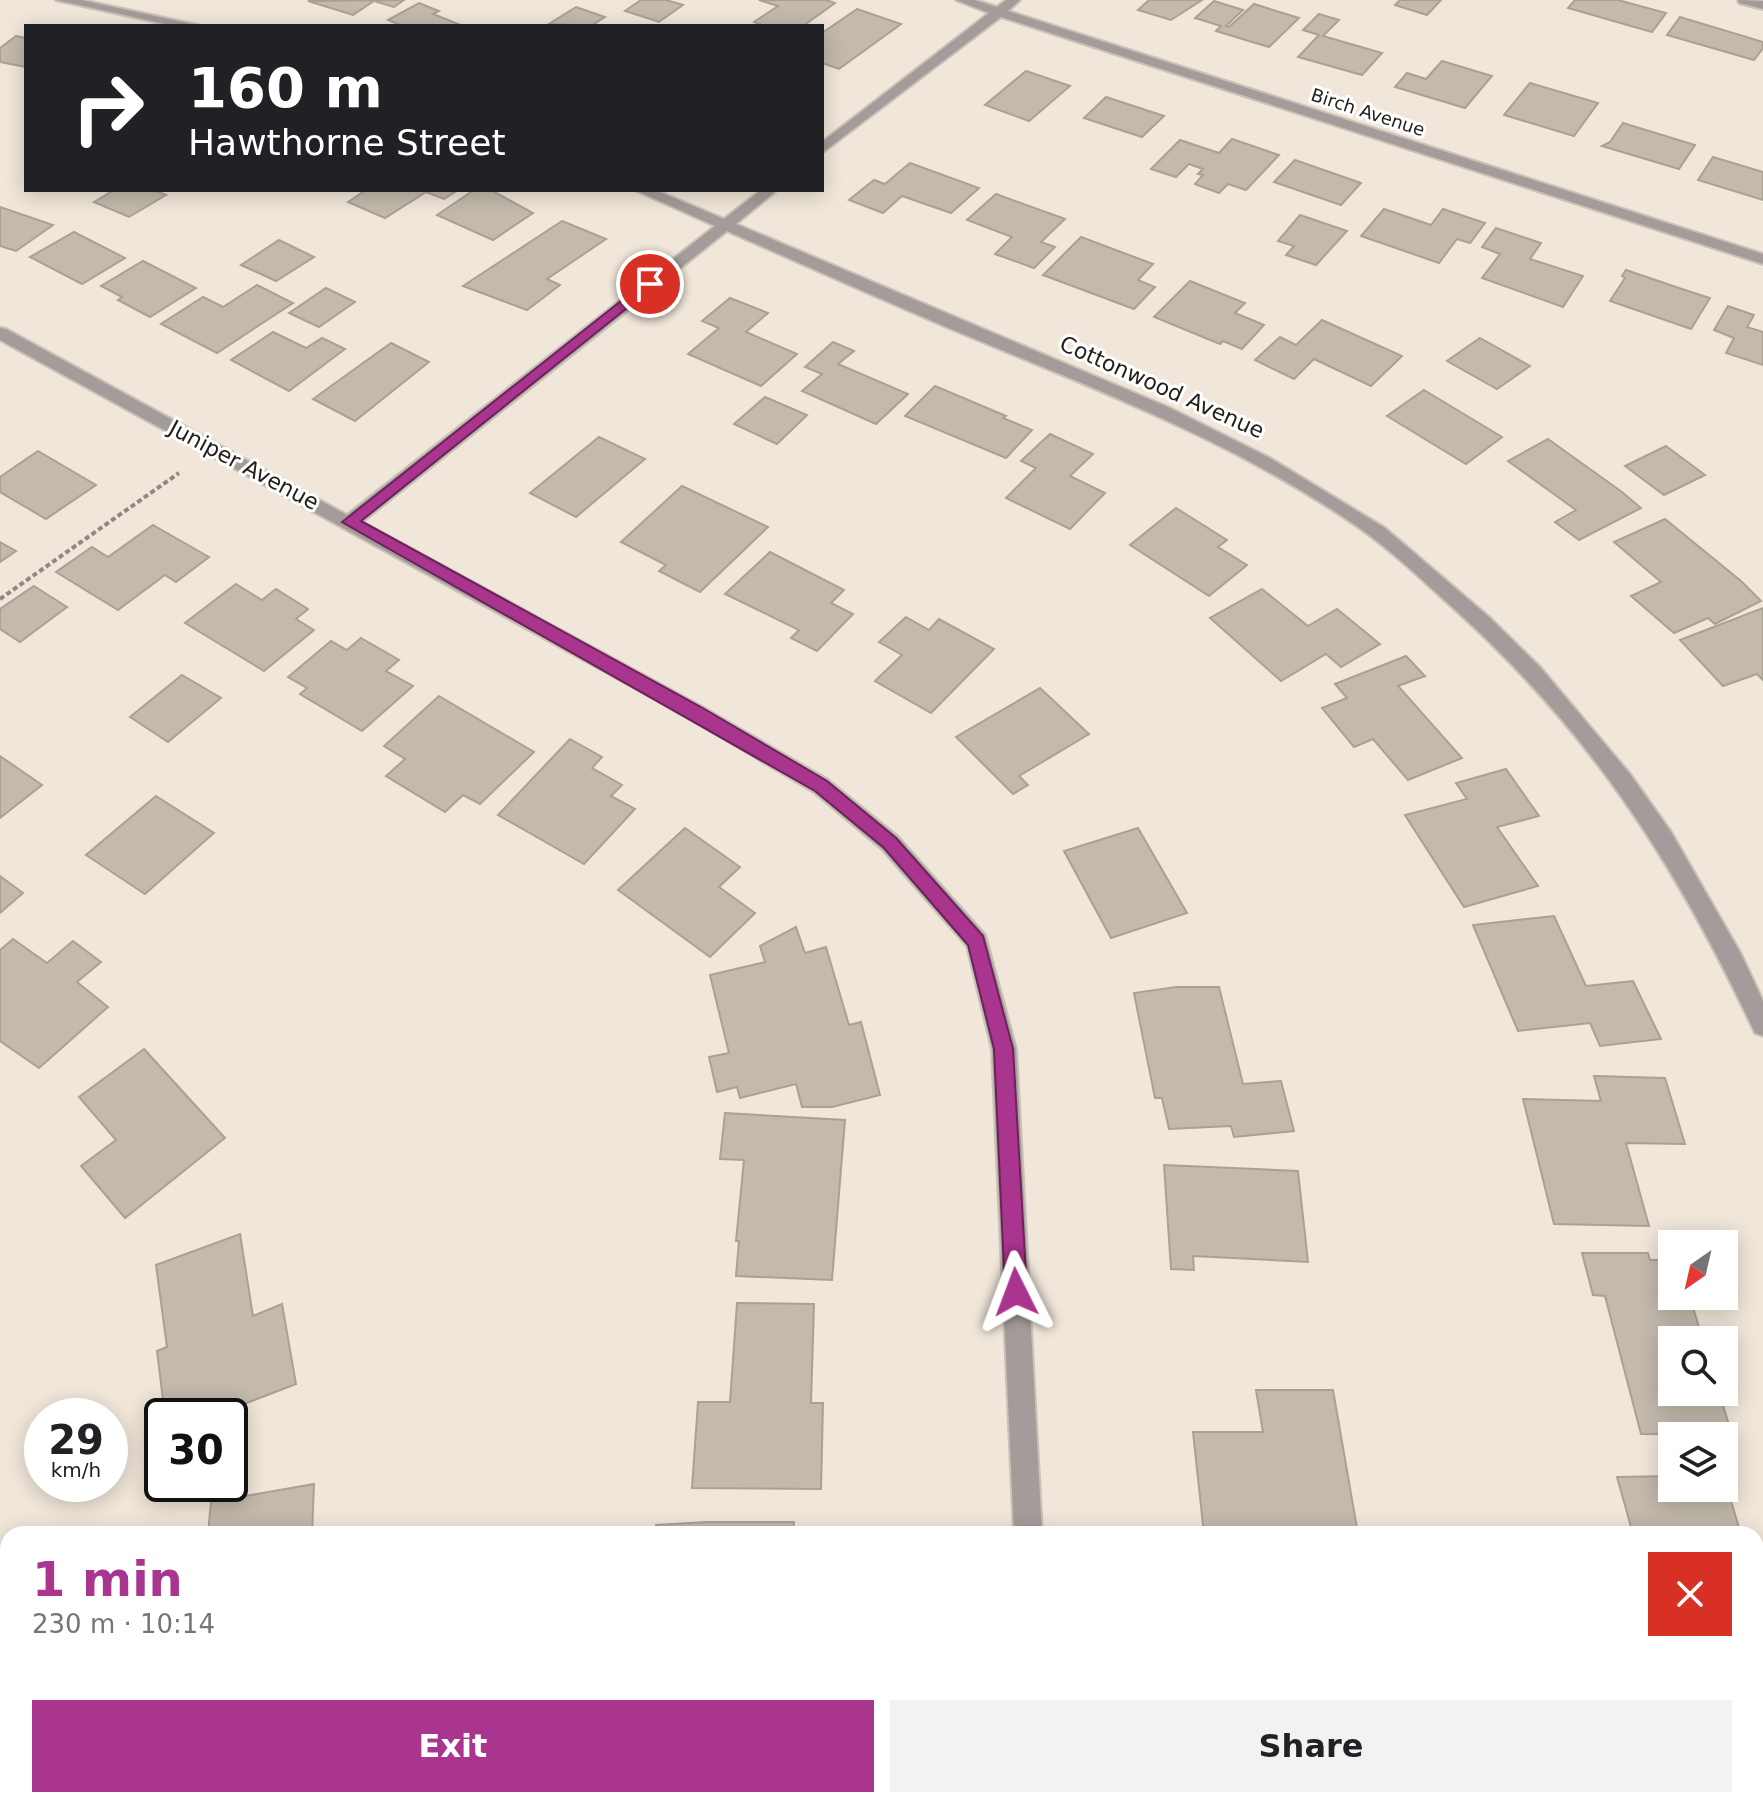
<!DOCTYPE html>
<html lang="en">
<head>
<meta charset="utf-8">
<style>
	body { margin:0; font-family:"DejaVu Sans",sans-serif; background:#f2f2f2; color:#202124; height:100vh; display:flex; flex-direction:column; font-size:30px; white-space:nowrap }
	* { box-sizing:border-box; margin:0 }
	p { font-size:26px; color:#757577 }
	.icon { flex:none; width:44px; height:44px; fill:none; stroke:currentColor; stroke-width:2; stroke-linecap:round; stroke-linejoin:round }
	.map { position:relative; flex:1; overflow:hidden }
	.details { position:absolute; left:0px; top:1526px; width:1764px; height:282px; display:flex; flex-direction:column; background:#fff; border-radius:24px 24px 0 0; box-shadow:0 4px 20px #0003 }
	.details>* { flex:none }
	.hud { position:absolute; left:24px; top:24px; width:800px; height:168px; border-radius:0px; box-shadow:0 4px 20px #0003; background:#202124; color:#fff; overflow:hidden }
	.needle { width:52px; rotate:214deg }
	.buttons { position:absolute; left:1658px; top:1230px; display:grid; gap:16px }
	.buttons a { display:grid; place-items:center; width:80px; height:80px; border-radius:0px; background:#fff; box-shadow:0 4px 20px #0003; font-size:40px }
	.speed { position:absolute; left:24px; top:1398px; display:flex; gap:16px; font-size:40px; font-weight:700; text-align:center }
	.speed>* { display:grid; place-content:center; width:104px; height:104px; border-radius:50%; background:#fff; box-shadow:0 4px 20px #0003; line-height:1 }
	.speed small { font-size:20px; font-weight:400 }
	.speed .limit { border:4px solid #111; border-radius:12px; background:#fff; color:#111 }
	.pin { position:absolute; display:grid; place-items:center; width:68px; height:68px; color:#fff; margin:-34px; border:4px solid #fff; border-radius:50%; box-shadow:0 2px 8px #0007 }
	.me { position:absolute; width:88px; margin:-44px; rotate:357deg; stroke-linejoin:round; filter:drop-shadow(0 0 6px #0008) }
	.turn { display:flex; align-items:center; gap:28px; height:168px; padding:0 32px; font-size:36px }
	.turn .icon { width:104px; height:104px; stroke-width:2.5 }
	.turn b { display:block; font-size:56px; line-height:68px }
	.round { display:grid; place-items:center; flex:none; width:84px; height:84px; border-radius:0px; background:#f2f2f2 }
	.head { display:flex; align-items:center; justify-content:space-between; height:136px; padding:0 32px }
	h1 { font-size:48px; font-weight:800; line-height:60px; color:#aa358e }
	.primary-button { display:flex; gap:16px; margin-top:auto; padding:16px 32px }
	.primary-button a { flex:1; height:92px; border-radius:0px; background:#aa358e; color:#fff; font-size:32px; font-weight:800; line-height:92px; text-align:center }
	.primary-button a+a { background:#f2f2f2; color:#202124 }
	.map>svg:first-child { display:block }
	.building { fill:#c3b9ac; stroke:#aaa195; stroke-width:2 }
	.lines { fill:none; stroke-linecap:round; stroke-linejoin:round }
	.minor-casing { stroke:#cbc2b7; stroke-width:4 }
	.tertiary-casing { stroke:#cbc2b7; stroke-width:4 }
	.path { stroke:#908980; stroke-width:4; stroke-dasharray:5 3; stroke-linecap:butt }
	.minor { fill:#a39c9a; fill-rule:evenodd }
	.tertiary { fill:#a39c9a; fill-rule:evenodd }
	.route { fill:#aa358e; stroke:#6e225c; stroke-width:2 }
	.labels { text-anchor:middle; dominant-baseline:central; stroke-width:6; stroke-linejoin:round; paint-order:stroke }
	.far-street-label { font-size:18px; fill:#23201b; stroke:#fff }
	.street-label { font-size:22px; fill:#23201b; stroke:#fff }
</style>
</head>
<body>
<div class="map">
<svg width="1763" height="1807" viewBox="0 0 1763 1807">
	<rect width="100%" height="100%" fill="#f0e6d9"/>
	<g class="building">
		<path d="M 404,0 L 394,7 L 374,1 L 353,15 L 308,1 Z"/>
		<path d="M 641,0 L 666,0 L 683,5 L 659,22 L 625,11 Z"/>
		<path d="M 759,0 L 826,0 L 835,3 L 803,26 L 764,26 L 754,22 L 778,6 Z"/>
		<path d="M 1149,0 L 1202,0 L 1171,20 L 1138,10 Z"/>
		<path d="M 1400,0 L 1441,0 L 1427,15 L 1395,5 Z"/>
		<path d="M 1575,0 L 1618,0 L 1666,13 L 1652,32 L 1568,8 Z"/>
		<path d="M 1214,1 L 1243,10 L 1226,26 L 1229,27 L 1254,4 L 1299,18 L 1269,47 L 1216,31 L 1221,26 L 1195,18 Z"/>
		<path d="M 419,3 L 439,11 L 433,14 L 463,26 L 402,26 L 388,20 Z"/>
		<path d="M 576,7 L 605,17 L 591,26 L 549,24 Z"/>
		<path d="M 857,9 L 901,24 L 839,69 L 822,63 L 822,33 Z"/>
		<path d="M 1319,14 L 1339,20 L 1323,36 L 1382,53 L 1362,75 L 1298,57 L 1319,35 L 1303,30 Z"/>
		<path d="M 1680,17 L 1763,42 L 1763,48 L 1754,60 L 1667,35 Z"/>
		<path d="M 16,36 L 26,38 L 26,67 L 0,62 L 0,48 Z"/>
		<path d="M 1442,61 L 1492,76 L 1465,108 L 1395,87 L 1407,73 L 1426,79 Z"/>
		<path d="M 1026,71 L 1070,86 L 1029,121 L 985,105 Z"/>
		<path d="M 1530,83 L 1598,103 L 1574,136 L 1504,115 Z"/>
		<path d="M 1106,97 L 1164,116 L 1142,137 L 1084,118 Z"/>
		<path d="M 1623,123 L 1695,145 L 1679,169 L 1602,146 L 1610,142 Z"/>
		<path d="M 1232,139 L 1279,155 L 1246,190 L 1228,184 L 1219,193 L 1195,184 L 1203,175 L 1198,174 L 1203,169 L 1189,164 L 1176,177 L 1151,169 L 1180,140 L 1219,153 Z"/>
		<path d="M 1713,157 L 1763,172 L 1763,200 L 1698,180 Z"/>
		<path d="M 1295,160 L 1361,183 L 1341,205 L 1274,182 Z"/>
		<path d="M 910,163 L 979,188 L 951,213 L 902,196 L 883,213 L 849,200 L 874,180 L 885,184 Z"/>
		<path d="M 114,190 L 154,190 L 166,195 L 129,217 L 94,202 Z"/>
		<path d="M 366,190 L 458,190 L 444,199 L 426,192 L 385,218 L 348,202 Z"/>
		<path d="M 474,190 L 491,190 L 533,213 L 493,240 L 437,215 Z"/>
		<path d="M 996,194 L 1065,219 L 1041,242 L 1055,247 L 1034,268 L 995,254 L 1012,237 L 967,220 Z"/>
		<path d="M 0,207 L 53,225 L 16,251 L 0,246 Z"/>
		<path d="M 1384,209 L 1431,225 L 1443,209 L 1485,223 L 1470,243 L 1457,239 L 1439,263 L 1361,236 Z"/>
		<path d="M 1300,215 L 1347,231 L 1316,265 L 1286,255 L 1294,246 L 1278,241 Z"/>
		<path d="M 562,221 L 606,239 L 547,279 L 560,285 L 527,310 L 463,286 Z"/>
		<path d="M 1496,228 L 1541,243 L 1530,259 L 1583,276 L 1563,307 L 1482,278 L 1500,254 L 1482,247 Z"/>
		<path d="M 74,232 L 125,258 L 82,284 L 30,257 Z"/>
		<path d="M 1081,237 L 1153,264 L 1138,280 L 1155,287 L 1134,309 L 1043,275 Z"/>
		<path d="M 279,240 L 314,257 L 276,281 L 241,265 Z"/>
		<path d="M 143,261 L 196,288 L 150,317 L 118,300 L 122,297 L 101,286 Z"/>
		<path d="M 1626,270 L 1679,288 L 1710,298 L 1691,329 L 1610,301 L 1625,278 L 1622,276 Z"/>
		<path d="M 1190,281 L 1245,303 L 1235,313 L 1264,325 L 1242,349 L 1223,341 L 1220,344 L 1154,317 Z"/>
		<path d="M 257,285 L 293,303 L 217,353 L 161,324 L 203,297 L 223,307 Z"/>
		<path d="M 326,288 L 355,302 L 319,327 L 289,313 Z"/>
		<path d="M 730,298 L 768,313 L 746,332 L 797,354 L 761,386 L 688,354 L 719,328 L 702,321 Z"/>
		<path d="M 1728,306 L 1754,315 L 1747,327 L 1763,332 L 1763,365 L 1726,353 L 1734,338 L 1714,330 Z"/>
		<path d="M 1322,320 L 1402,356 L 1371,386 L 1314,359 L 1294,379 L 1255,360 L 1280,337 L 1296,345 Z"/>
		<path d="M 273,332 L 306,348 L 322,338 L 345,349 L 289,391 L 231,360 Z"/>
		<path d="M 1480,338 L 1530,366 L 1497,389 L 1447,361 Z"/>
		<path d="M 833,342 L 854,351 L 838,364 L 908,394 L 876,424 L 802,391 L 822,374 L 805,367 Z"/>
		<path d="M 391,343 L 429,362 L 355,421 L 313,399 Z"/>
		<path d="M 935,386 L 1006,416 L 1003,418 L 1032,430 L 1006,458 L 905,416 Z"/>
		<path d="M 1424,390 L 1502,437 L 1466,464 L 1387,416 Z"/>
		<path d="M 765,397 L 807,415 L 777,444 L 734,424 Z"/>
		<path d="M 1050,434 L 1093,454 L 1070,476 L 1105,493 L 1070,529 L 1006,498 L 1036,468 L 1021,461 Z"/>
		<path d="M 599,437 L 645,459 L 576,517 L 530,493 Z"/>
		<path d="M 1548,439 L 1622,492 L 1641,508 L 1579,540 L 1555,522 L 1576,510 L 1508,461 Z"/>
		<path d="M 1666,446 L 1705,475 L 1664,495 L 1625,466 Z"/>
		<path d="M 38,451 L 96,485 L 46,519 L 0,492 L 0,477 Z"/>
		<path d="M 682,486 L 768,527 L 700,592 L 659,571 L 666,565 L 621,542 Z"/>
		<path d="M 1176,508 L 1227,540 L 1218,547 L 1247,565 L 1209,596 L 1130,545 Z"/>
		<path d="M 1665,519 L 1741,581 L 1761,601 L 1715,624 L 1708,618 L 1674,633 L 1631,596 L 1661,582 L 1614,542 Z"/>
		<path d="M 153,525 L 209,557 L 176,582 L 165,575 L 118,610 L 56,572 L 92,547 L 108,557 Z"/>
		<path d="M 0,542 L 16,551 L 0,562 Z"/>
		<path d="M 770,552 L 844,590 L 831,603 L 853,614 L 817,651 L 791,638 L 799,630 L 725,594 Z"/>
		<path d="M 236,584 L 262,600 L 276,589 L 308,609 L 296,619 L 314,630 L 264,671 L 185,623 Z"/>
		<path d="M 34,586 L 67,607 L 20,642 L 0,629 L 0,609 Z"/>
		<path d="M 1262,589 L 1308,626 L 1337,609 L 1380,644 L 1341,667 L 1326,654 L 1281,681 L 1210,618 Z"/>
		<path d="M 1763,608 L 1763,680 L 1757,674 L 1723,686 L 1680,640 Z"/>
		<path d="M 906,617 L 929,630 L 939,619 L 994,649 L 931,713 L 875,681 L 902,655 L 879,642 Z"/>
		<path d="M 361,638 L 399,660 L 386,671 L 413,686 L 362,731 L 300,694 L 307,688 L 288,677 L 331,641 L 347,650 Z"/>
		<path d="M 1406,656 L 1425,676 L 1398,686 L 1462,758 L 1408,780 L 1373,739 L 1354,747 L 1322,708 L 1347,698 L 1335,684 Z"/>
		<path d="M 182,675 L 221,698 L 168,742 L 130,717 Z"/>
		<path d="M 1040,688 L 1089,734 L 1019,776 L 1028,785 L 1013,794 L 956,737 Z"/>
		<path d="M 439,696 L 534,752 L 480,804 L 463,795 L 445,812 L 386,776 L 405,759 L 384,746 Z"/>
		<path d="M 570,739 L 602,757 L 592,768 L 622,785 L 611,796 L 635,809 L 584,864 L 498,815 Z"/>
		<path d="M 0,756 L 42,785 L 0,818 Z"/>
		<path d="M 1506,769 L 1539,816 L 1497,827 L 1538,886 L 1464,907 L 1405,815 L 1467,799 L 1456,783 Z"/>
		<path d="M 156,796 L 214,833 L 145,894 L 86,855 Z"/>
		<path d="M 685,828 L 740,867 L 719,887 L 755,913 L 710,957 L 618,890 Z"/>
		<path d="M 1138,828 L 1187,913 L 1111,938 L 1064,851 Z"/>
		<path d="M 0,876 L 23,893 L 0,913 Z"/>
		<path d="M 1554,916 L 1586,986 L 1633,981 L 1661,1039 L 1600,1046 L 1590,1023 L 1518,1031 L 1473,925 Z"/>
		<path d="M 796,927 L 805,953 L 826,947 L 849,1025 L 861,1022 L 880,1095 L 832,1107 L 802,1107 L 796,1084 L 740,1098 L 737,1087 L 717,1092 L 709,1057 L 729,1053 L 710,975 L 765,962 L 760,946 Z"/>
		<path d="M 13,939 L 47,963 L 73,941 L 101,962 L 77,982 L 108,1007 L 39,1068 L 0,1041 L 0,950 Z"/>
		<path d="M 1176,987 L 1219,987 L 1243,1084 L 1281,1081 L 1294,1131 L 1234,1137 L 1231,1126 L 1169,1129 L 1162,1098 L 1155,1098 L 1134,993 Z"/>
		<path d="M 144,1049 L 225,1138 L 125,1218 L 81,1166 L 116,1140 L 79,1097 Z"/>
		<path d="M 1594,1076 L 1665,1078 L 1685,1144 L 1626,1143 L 1649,1226 L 1554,1224 L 1523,1099 L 1601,1101 Z"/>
		<path d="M 725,1113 L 845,1120 L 832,1280 L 736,1276 L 739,1241 L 736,1241 L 744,1160 L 720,1159 Z"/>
		<path d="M 1164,1165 L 1298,1171 L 1308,1262 L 1193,1256 L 1194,1270 L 1171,1269 Z"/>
		<path d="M 240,1234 L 253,1316 L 282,1304 L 296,1384 L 213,1416 L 165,1416 L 157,1351 L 167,1347 L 156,1265 Z"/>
		<path d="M 1582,1253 L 1648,1253 L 1650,1260 L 1672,1260 L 1672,1296 L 1724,1296 L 1724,1279 L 1731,1301 L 1691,1301 L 1703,1340 L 1672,1340 L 1672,1392 L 1719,1392 L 1732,1435 L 1641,1434 L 1605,1296 L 1593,1295 Z"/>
		<path d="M 737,1303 L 814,1304 L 811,1403 L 823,1403 L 821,1489 L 692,1488 L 698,1402 L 730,1402 Z"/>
		<path d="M 1256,1390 L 1333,1390 L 1358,1534 L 1204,1534 L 1193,1432 L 1263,1432 Z"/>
		<path d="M 1672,1476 L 1672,1488 L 1724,1488 L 1724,1478 L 1741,1534 L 1633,1534 L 1617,1477 Z"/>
		<path d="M 314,1484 L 312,1534 L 208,1534 L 211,1502 Z"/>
		<path d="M 707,1522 L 794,1522 L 793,1534 L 656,1534 L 656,1525 Z"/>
		<path d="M 1756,1581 L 1757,1586 L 1763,1585 L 1763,1647 L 1756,1647 Z"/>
		<path d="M 152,1800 L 331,1800 L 330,1807 L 151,1807 Z"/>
		<path d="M 710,1800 L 828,1800 L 829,1807 L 710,1807 Z"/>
		<path d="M 1235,1800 L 1338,1800 L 1339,1807 L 1236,1807 Z"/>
	</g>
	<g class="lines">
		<defs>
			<g id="minor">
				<path d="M 56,0 L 82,0 L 201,26 L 174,26 Z"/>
				<path d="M 956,0 L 975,0 L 997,7 L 1006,0 L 1020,0 L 1008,11 L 1763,254 L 1763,264 L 1001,17 L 822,153 L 822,142 L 989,13 Z"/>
				<path d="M 635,190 L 655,190 L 724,219 L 761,190 L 777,190 L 736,224 L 1170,408 L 1270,458 L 1385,528 L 1489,617 L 1540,667 L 1630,774 L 1671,832 L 1741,954 L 1763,1001 L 1763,1036 L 1755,1033 C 1673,858 1587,726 1441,597 C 1415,573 1388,548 1358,527 C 1234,441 1090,387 951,329 C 876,297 802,264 727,231 L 362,522 L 702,707 L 828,780 L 898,837 L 985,935 L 1016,1049 L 1042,1534 L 1014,1534 L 992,1049 L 967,946 L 882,849 L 814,792 L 688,717 L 0,340 L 0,328 L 6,329 L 347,515 L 715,226 Z"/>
				<path d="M 1031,1800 L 1063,1800 L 1064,1807 L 1032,1807 Z"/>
			</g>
			<path id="tertiary" d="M 1738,0 L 1763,1 L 1763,9 L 1739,3 Z"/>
		</defs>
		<use href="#minor" class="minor-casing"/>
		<use href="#tertiary" class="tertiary-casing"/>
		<path class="path" d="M 0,599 L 179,473"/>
		<use href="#minor" class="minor"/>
		<use href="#tertiary" class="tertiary"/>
	</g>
	<path class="route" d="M 646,281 L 657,284 L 361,521 L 701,707 L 827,781 L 896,838 L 983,936 L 1013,1049 L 1027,1292 L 1024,1299 L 1016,1302 L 1008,1299 L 1005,1292 L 994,1049 L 968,945 L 884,848 L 815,791 L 342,522 Z"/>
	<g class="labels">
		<g class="far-street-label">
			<text transform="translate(1368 112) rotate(18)">Birch Avenue</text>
		</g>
		<g class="street-label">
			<text transform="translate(1162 387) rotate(24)">Cottonwood Avenue</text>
			<text transform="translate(244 465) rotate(28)">Juniper Avenue</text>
		</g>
	</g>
</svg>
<div class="buttons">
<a><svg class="needle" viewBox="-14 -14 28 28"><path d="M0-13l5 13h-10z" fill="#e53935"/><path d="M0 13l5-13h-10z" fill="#757577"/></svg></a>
<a><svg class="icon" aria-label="search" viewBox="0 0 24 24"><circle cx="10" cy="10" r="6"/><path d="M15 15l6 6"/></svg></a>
<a><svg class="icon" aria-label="layers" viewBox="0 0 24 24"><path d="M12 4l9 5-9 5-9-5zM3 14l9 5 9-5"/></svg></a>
</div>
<div class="speed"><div>29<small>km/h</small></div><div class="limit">30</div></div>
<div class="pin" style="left:650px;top:284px;background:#d93025"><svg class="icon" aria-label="arrive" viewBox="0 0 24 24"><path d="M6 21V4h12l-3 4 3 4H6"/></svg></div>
<svg class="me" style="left:1016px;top:1292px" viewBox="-20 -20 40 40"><path d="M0-17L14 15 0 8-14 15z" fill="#aa358e" stroke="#fff" stroke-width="4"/></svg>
<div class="hud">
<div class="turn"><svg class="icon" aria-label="right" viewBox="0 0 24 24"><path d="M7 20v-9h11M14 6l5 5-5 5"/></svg><div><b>160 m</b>Hawthorne Street</div></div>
</div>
<section class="details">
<div class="head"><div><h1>1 min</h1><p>230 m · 10:14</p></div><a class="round" style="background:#d93025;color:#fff"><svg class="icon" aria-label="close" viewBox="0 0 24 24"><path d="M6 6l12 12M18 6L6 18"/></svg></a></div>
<div class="primary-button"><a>Exit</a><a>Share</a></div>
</section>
</div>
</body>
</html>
